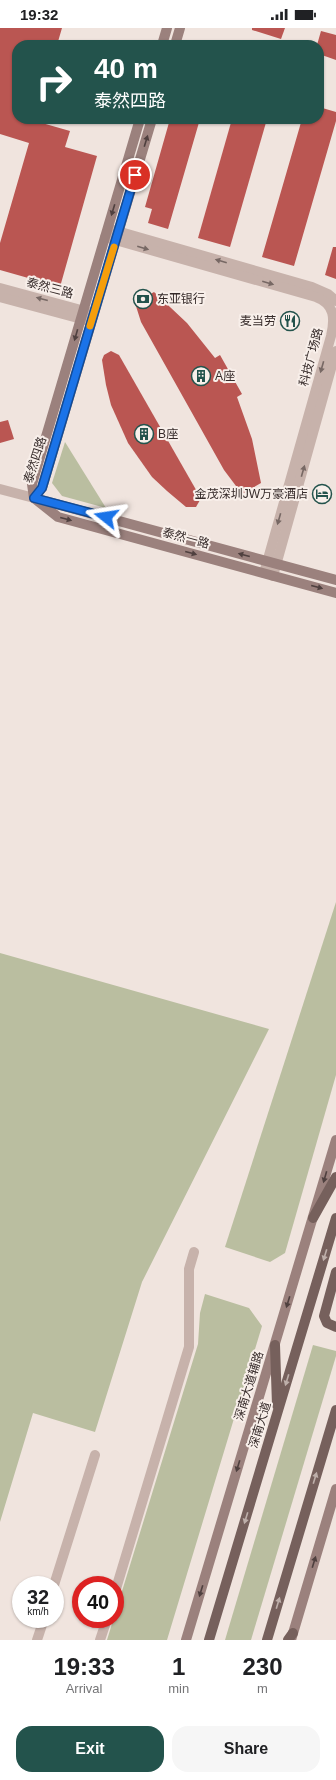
<!DOCTYPE html>
<html lang="en">
<head>
<meta charset="utf-8">
<style>
	body { margin:0; font-family:Helvetica,"Noto Sans SC",sans-serif; background:#f6f6f6; color:#202124; height:100vh; display:flex; flex-direction:column; font-size:15px; white-space:nowrap }
	* { box-sizing:border-box; margin:0 }
	p { font-size:13px; color:#757577 }
	.icon { flex:none; width:22px; height:22px; fill:none; stroke:currentColor; stroke-width:2; stroke-linecap:round; stroke-linejoin:round }
	.map { position:relative; height:1612px; overflow:hidden }
	.panel { display:flex; flex-direction:column; background:#fff; flex:1 }
	.panel>* { flex:none }
	.banner { position:absolute; left:12px; top:12px; width:312px; height:84px; border-radius:16px; box-shadow:0 1px 3px #0004; background:#23534c; color:#fff; overflow:hidden }
	.speed { position:absolute; left:12px; top:1548px; display:flex; gap:8px; font-size:20px; font-weight:700; text-align:center }
	.speed>* { display:grid; place-content:center; width:52px; height:52px; border-radius:50%; background:#fff; box-shadow:0 1px 3px #0004; line-height:1 }
	.speed small { font-size:10px; font-weight:400 }
	.speed .limit { border:6px solid #d22; background:#fff; color:#111 }
	.pin { position:absolute; display:grid; place-items:center; width:34px; height:34px; color:#fff; margin:-17px; border:2px solid #fff; border-radius:50%; box-shadow:0 1px 4px #0007 }
	.me { position:absolute; width:44px; margin:-22px; rotate:285deg; stroke-linejoin:round; filter:drop-shadow(0 0 3px #0008) }
	.turn { display:flex; align-items:center; gap:14px; height:84px; padding:0 16px; font-size:18px }
	.turn .icon { width:52px; height:52px; stroke-width:2.5 }
	.turn b { display:block; font-size:28px; line-height:34px }
	.eta { display:flex; justify-content:space-evenly; align-items:center; height:68px; text-align:center }
	.eta b { font-size:24px; font-weight:800; line-height:28px }
	.cta { display:flex; gap:8px; margin-top:auto; padding:8px 16px }
	.cta a { flex:1; height:46px; border-radius:16px; background:#23534c; color:#fff; font-size:16px; font-weight:800; line-height:46px; text-align:center }
	.cta a+a { background:#f6f6f6; color:#202124 }
	.status { display:flex; justify-content:space-between; align-items:center; height:28px; padding:0 20px; background:#fff; direction:ltr }
	.status svg { height:11px; fill:currentColor }
	.map>svg:first-child { display:block }
	.green { fill:#babea0 }
	.building { fill:#ba5652 }
	.lines { fill:none; stroke-linecap:round; stroke-linejoin:round }
	.street { stroke:#c7b2ab; stroke-width:10 }
	.secondary { stroke:#9b817d; stroke-width:10 }
	.primary { stroke:#76605c; stroke-width:10 }
	.oneway { fill:#4f403f }
	.oneway2 { fill:#776864 }
	.oneway3 { fill:#beafaa }
	.route-casing { stroke:#114b97; stroke-width:10 }
	.route { stroke:#1a73e8; stroke-width:7 }
	.slow { stroke:#f59e0b; stroke-width:7 }
	.labels { text-anchor:middle; dominant-baseline:central; stroke-width:4; stroke-linejoin:round; paint-order:stroke }
	.street-label { font-size:12px; fill:#362b2a; stroke:#f8efea }
	.poi-label { font-size:12px; fill:#362b2a; stroke:#f8efea; text-anchor:start }
</style>
</head>
<body>
<div class="status"><b>19:32</b><svg viewBox="0 0 49 12"><path d="M0 12V9h3v3zM5 12V6h3v6zM10 12V3h3v9zM15 12V0h3v12zM26 1h20v11H26zM47 4h2v5h-2z"/></svg></div>
<div class="map">
<svg width="336" height="1612" viewBox="0 0 336 1612">
	<rect width="100%" height="100%" fill="#f0e4de"/>
	<g class="green">
		<path d="M 65,414 L 106,480 L 62,468 L 52,455 Z"/>
		<path d="M 336,874 L 336,1047 L 285,1225 L 270,1234 L 225,1219 Z"/>
		<path d="M 0,925 L 269,1001 L 142,1254 L 95,1404 L 33,1385 L 0,1494 Z"/>
		<path d="M 205,1266 L 249,1280 L 262,1298 L 167,1612 L 107,1612 L 198,1316 L 200,1285 Z"/>
		<path d="M 313,1317 L 336,1323 L 336,1328 L 251,1612 L 225,1612 Z"/>
	</g>
	<g class="building">
		<path d="M 0,0 L 62,0 L 57,17 L 17,17 L 17,91 L 36,91 L 35,93 L 70,103 L 65,119 L 97,128 L 60,259 L 0,242 L 0,215 L 29,115 L 0,106 Z"/>
		<path d="M 252,0 L 285,0 L 281,11 L 252,2 Z"/>
		<path d="M 321,3 L 336,7 L 336,32 L 319,26 L 319,17 L 317,17 Z"/>
		<path d="M 319,79 L 336,84 L 336,93 L 294,238 L 262,229 L 302,91 L 319,91 Z"/>
		<path d="M 170,91 L 200,91 L 168,201 L 148,195 L 152,181 L 145,179 Z"/>
		<path d="M 232,91 L 267,91 L 230,219 L 198,210 Z"/>
		<path d="M 333,219 L 336,219 L 336,251 L 325,247 Z"/>
		<path d="M 154,264 L 187,295 L 215,330 L 220,327 L 242,366 L 237,369 L 252,411 L 261,455 L 242,466 L 224,442 L 141,294 L 135,275 Z"/>
		<path d="M 111,323 L 119,327 L 199,467 L 200,472 L 196,479 L 186,479 L 167,463 L 152,449 L 128,415 L 111,377 L 106,357 L 102,332 L 104,327 Z"/>
		<path d="M 8,392 L 14,411 L 0,415 L 0,394 Z"/>
	</g>
	<g class="lines">
		<g class="street">
			<path d="M 110,201 L 312,259 L 328,266 L 336,273"/>
			<path d="M 105,209 L 316,269 C 335,276 335,291 331,308 L 264,545"/>
			<path d="M 0,260 L 92,285"/>
			<path d="M 0,269 L 89,293"/>
			<path d="M 0,461 L 34,470"/>
			<path d="M 273,548 L 336,323"/>
			<path d="M 54,1557 L 95,1427"/>
			<path d="M 115,1564 L 189,1319 L 189,1241 L 194,1224"/>
			<path d="M 37,1612 L 44,1591"/>
			<path d="M 100,1612 L 107,1591"/>
		</g>
		<g class="secondary">
			<path d="M 162,17 L 167,0"/>
			<path d="M 175,17 L 180,0"/>
			<path d="M 34,470 L 42,460 L 152,91"/>
			<path d="M 34,470 L 32,456 L 140,91"/>
			<path d="M 34,470 L 58,489 L 336,565"/>
			<path d="M 38,471 L 336,552"/>
			<path d="M 186,1612 L 336,1112"/>
			<path d="M 291,1612 L 336,1461"/>
		</g>
		<g class="primary">
			<path d="M 313,1190 L 336,1149"/>
			<path d="M 336,1244 L 324,1288 L 327,1295 L 336,1299"/>
			<path d="M 275,1317 L 277,1377"/>
			<path d="M 209,1612 L 336,1190"/>
			<path d="M 267,1612 L 336,1382"/>
			<path d="M 288,1612 L 293,1605"/>
		</g>
	</g>
	<defs><path id="oneway-solid" d="M-6-.8H1V-3.2L6.5 0L1 3.2V.8H-6Z"/></defs>
	<g class="oneway">
		<use href="#oneway-solid" transform="translate(146 113) rotate(-73)"/>
		<use href="#oneway-solid" transform="translate(113 182) rotate(107)"/>
		<use href="#oneway-solid" transform="translate(76 307) rotate(106)"/>
		<use href="#oneway-solid" transform="translate(66 491) rotate(15)"/>
		<use href="#oneway-solid" transform="translate(191 525) rotate(15)"/>
		<use href="#oneway-solid" transform="translate(244 527) rotate(-165)"/>
		<use href="#oneway-solid" transform="translate(317 559) rotate(15)"/>
		<use href="#oneway-solid" transform="translate(325 1149) rotate(106)"/>
		<use href="#oneway-solid" transform="translate(288 1274) rotate(107)"/>
		<use href="#oneway-solid" transform="translate(238 1438) rotate(107)"/>
		<use href="#oneway-solid" transform="translate(314 1534) rotate(-73)"/>
		<use href="#oneway-solid" transform="translate(201 1563) rotate(107)"/>
	</g>
	<g class="oneway2">
		<use href="#oneway-solid" transform="translate(143 220) rotate(16)"/>
		<use href="#oneway-solid" transform="translate(221 233) rotate(-164)"/>
		<use href="#oneway-solid" transform="translate(268 255) rotate(16)"/>
		<use href="#oneway-solid" transform="translate(42 271) rotate(-165)"/>
		<use href="#oneway-solid" transform="translate(322 339) rotate(106)"/>
		<use href="#oneway-solid" transform="translate(303 443) rotate(-74)"/>
		<use href="#oneway-solid" transform="translate(279 491) rotate(106)"/>
	</g>
	<g class="oneway3">
		<use href="#oneway-solid" transform="translate(325 1227) rotate(107)"/>
		<use href="#oneway-solid" transform="translate(287 1352) rotate(107)"/>
		<use href="#oneway-solid" transform="translate(315 1450) rotate(-73)"/>
		<use href="#oneway-solid" transform="translate(246 1490) rotate(107)"/>
		<use href="#oneway-solid" transform="translate(278 1575) rotate(-73)"/>
	</g>
	<g class="lines">
		<defs>
			<path id="route" d="M 106,489 L 34,470 L 42,460 L 135,147"/>
		</defs>
		<use href="#route" class="route-casing"/>
		<use href="#route" class="route"/>
		<path class="slow" d="M 90,298 L 114,219"/>
	</g>
	<defs>
		<symbol id="bank-ring" viewBox="-11 -11 22 22"><circle r="9.5" fill="#f8efea" stroke="#23534c" stroke-width="1.5"/><path d="M-6-4H6V4H-6ZM0-2.3a2.3 2.3 0 1 0 0 4.6a2.3 2.3 0 1 0 0-4.6Z" fill="#23534c"/></symbol>
		<symbol id="restaurant-ring" viewBox="-11 -11 22 22"><circle r="9.5" fill="#f8efea" stroke="#23534c" stroke-width="1.5"/><path d="M-5-6h1v4h1v-4h1v4h1v-4h1v5L-1.5 .5V6h-2V.5L-5-1ZM5-6V6H3V1.5H1.5Q1.5-4 5-6Z" fill="#23534c"/></symbol>
		<symbol id="building-ring" viewBox="-11 -11 22 22"><circle r="9.5" fill="#f8efea" stroke="#23534c" stroke-width="1.5"/><path d="M-4-6H4V6H1V3H-1V6H-4ZM-2.5-4.3h1.7v1.8h-1.7ZM.8-4.3h1.7v1.8H.8ZM-2.5-1h1.7V.8h-1.7ZM.8-1h1.7V.8H.8Z" fill="#23534c"/></symbol>
		<symbol id="hotel-ring" viewBox="-11 -11 22 22"><circle r="9.5" fill="#f8efea" stroke="#23534c" stroke-width="1.5"/><path d="M-6-4.5h1.5V1H6V5H4.5V3h-9V5H-6ZM-4 0a1.8 1.8 0 1 1 3.6 0ZM.5 0V-2.5h3Q6-2.5 6 0Z" fill="#23534c"/></symbol>
	</defs>
	<g fill-rule="evenodd">
		<use href="#bank-ring" x="132" y="260" width="22" height="22"/>
		<use href="#restaurant-ring" x="279" y="282" width="22" height="22"/>
		<use href="#building-ring" x="190" y="337" width="22" height="22"/>
		<use href="#building-ring" x="133" y="395" width="22" height="22"/>
		<use href="#hotel-ring" x="311" y="455" width="22" height="22"/>
	</g>
	<g class="labels">
		<g class="street-label">
			<text transform="translate(50 260) rotate(15)">泰然三路</text>
			<text transform="translate(311 329) rotate(-75)">科技广场路</text>
			<text transform="translate(35 432) rotate(-72)">泰然四路</text>
			<text transform="translate(186 510) rotate(15)">泰然一路</text>
			<text transform="translate(249 1358) rotate(-73)">深南大道辅路</text>
			<text transform="translate(260 1397) rotate(-73)">深南大道</text>
		</g>
		<g class="poi-label">
			<text x="157" y="271">东亚银行</text>
			<text x="276" y="293" text-anchor="end">麦当劳</text>
			<text x="215" y="348">A座</text>
			<text x="158" y="406">B座</text>
			<text x="308" y="466" text-anchor="end">金茂深圳JW万豪酒店</text>
		</g>
	</g>
</svg>
<div class="speed"><div>32<small>km/h</small></div><div class="limit">40</div></div>
<div class="pin" style="left:135px;top:147px;background:#d93025"><svg class="icon" aria-label="arrive" viewBox="0 0 24 24"><path d="M6 21V4h12l-3 4 3 4H6"/></svg></div>
<svg class="me" style="left:106px;top:489px" viewBox="-20 -20 40 40"><path d="M0-17L14 15 0 8-14 15z" fill="#1a73e8" stroke="#fff" stroke-width="4"/></svg>
<div class="banner">
<div class="turn"><svg class="icon" aria-label="right" viewBox="0 0 24 24"><path d="M7 20v-9h11M14 6l5 5-5 5"/></svg><div><b>40 m</b>泰然四路</div></div>
</div>
</div>
<section class="panel">
<div class="eta">
<div><b>19:33</b><p>Arrival</p></div>
<div><b>1</b><p>min</p></div>
<div><b>230</b><p>m</p></div>
</div>
<div class="cta"><a>Exit</a><a>Share</a></div>
</section>
</body>
</html>
